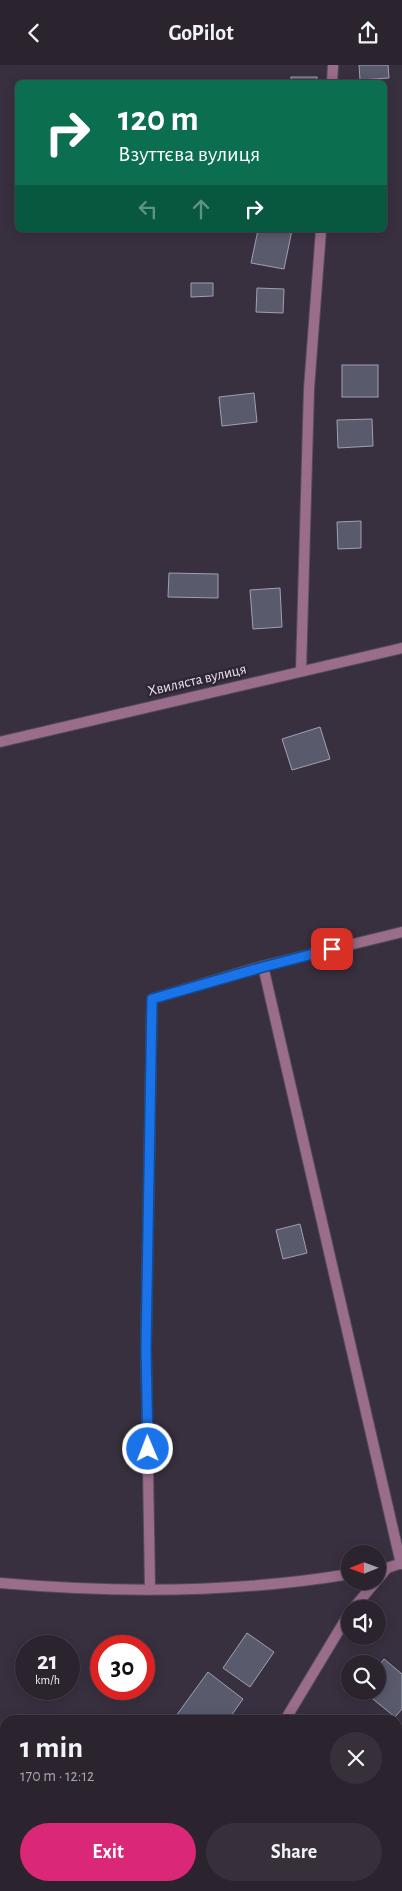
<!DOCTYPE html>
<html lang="en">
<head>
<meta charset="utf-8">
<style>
	body { margin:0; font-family:"Alegreya Sans",sans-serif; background:#37303b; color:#f1f3f6; height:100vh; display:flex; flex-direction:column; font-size:19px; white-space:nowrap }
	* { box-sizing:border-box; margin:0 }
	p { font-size:16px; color:#a6a4aa }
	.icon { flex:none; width:28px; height:28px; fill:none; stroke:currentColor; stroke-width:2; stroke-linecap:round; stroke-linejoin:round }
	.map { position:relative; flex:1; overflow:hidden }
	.sheet { position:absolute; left:0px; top:1650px; width:402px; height:176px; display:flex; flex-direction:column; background:#2b242f; border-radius:15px 15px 0 0; box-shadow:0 2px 12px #0003,0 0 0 1px #47414b }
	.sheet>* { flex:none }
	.hud { position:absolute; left:15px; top:15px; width:372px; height:152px; border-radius:8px; box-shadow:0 2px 12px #0003,0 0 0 1px #47414b; background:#0b6e4f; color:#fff; overflow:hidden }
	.needle { width:32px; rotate:269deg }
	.buttons { position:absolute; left:341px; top:1480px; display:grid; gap:10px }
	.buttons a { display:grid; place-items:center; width:45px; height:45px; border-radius:50%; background:#2b242f; box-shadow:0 2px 12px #0003,0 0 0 1px #47414b; font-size:25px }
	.speed { position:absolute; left:15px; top:1570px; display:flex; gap:10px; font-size:25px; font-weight:700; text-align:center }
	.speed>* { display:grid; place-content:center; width:65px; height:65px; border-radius:50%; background:#2b242f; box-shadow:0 2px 12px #0003,0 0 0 1px #47414b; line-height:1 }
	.speed small { font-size:12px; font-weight:400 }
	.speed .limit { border:8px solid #d22; background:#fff; color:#111 }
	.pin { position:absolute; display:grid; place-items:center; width:42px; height:42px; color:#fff; margin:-21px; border-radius:10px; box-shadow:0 2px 8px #0006 }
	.me { position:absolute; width:55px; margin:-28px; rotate:359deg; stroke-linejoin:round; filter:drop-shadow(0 0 4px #0008) }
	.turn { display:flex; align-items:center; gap:18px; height:105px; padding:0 20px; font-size:22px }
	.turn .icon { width:65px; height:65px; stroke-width:2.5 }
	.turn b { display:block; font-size:35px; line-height:42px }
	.lanes { display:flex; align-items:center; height:48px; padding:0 20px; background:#0003; justify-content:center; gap:25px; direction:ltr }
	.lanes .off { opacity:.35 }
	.round { display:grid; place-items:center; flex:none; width:52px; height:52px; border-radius:26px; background:#37303b }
	.overview { display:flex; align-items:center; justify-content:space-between; height:85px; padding:0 20px }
	h1 { font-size:30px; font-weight:700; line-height:38px }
	.cta { display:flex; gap:10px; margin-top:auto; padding:10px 20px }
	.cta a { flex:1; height:58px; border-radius:30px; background:#db2777; color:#fff; font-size:20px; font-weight:700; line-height:58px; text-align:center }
	.cta a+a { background:#37303b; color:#f1f3f6 }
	header { display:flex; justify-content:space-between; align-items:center; height:65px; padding:0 20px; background:#2b242f; font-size:22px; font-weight:700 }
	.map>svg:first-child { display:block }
	.building { fill:#595a6c; stroke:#9fa0b4 }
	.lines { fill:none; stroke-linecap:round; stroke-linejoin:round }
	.street-casing { stroke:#554c5b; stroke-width:12 }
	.street { stroke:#9a6d8b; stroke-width:10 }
	.route-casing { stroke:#114b97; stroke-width:12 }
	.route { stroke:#1a73e8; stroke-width:9 }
	.labels { text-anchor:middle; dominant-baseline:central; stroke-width:5; stroke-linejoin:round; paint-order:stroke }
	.street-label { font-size:15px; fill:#e6e1eb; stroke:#2f2635 }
</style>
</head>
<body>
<header><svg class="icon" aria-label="back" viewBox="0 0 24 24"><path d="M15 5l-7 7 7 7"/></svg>GoPilot<svg class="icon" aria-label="share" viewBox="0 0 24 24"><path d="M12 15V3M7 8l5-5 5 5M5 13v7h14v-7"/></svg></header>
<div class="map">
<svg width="402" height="1826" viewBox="0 0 402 1826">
	<rect width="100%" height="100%" fill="#39303f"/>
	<g class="building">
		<path d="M 359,0 L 388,0 L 389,13 L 360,15 Z"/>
		<rect x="291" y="12" width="26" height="6"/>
		<path d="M 258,165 L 292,165 L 284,204 L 251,198 Z"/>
		<path d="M 191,218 L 213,218 L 213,231 L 191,232 Z"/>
		<path d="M 257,223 L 284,224 L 283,248 L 256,247 Z"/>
		<rect x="342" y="300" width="36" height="32"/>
		<path d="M 254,328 L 257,357 L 222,361 L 219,332 Z"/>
		<path d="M 372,354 L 373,381 L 338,383 L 337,355 Z"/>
		<path d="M 361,456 L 361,483 L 338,484 L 337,457 Z"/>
		<path d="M 169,508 L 218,509 L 218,533 L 168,532 Z"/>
		<path d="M 280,523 L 282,562 L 253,564 L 250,525 Z"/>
		<path d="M 320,662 L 330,694 L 292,705 L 282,674 Z"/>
		<path d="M 300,1159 L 307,1188 L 283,1194 L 276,1165 Z"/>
		<path d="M 247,1568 L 274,1587 L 250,1622 L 223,1603 Z"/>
		<path d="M 384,1594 L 402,1609 L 402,1644 L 395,1652 L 363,1626 L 378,1626 L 378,1602 Z"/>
		<path d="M 208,1607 L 243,1634 L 228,1655 L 173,1655 Z"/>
		<path d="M 261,1821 L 278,1821 L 275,1826 L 267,1826 Z"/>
	</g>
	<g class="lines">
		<defs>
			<g id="street">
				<path d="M 332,18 L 333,0"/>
				<path d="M 301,606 L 309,324 L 321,165"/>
				<path d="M 0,677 L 402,583"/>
				<path d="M 263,901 L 401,1499"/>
				<path d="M 378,1514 L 387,1503 L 402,1498"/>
				<path d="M 0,1518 C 115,1528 236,1528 350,1509"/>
				<path d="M 150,1523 L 146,1284 L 152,934 L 263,901 L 402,867"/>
				<path d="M 353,1544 L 376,1516"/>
				<path d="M 285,1655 L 350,1547"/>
				<path d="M 183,1826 L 186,1821"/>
			</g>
		</defs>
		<use href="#street" class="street-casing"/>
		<use href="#street" class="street"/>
	</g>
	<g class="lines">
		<defs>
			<path id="route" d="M 148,1384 L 146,1284 L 152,934 L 263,902 L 332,884"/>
		</defs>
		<use href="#route" class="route-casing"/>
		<use href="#route" class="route"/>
	</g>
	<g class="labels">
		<g class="street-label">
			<text transform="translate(197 615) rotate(-13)">Хвиляста вулиця</text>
		</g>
	</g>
</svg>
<div class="buttons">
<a><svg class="needle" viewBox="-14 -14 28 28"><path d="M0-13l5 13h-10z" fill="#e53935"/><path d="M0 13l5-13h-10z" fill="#a6a4aa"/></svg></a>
<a><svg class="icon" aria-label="sound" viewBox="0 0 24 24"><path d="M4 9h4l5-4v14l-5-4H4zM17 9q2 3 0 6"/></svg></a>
<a><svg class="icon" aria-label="search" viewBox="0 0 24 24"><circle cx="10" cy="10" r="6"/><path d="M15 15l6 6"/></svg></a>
</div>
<div class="speed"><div>21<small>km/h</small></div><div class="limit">30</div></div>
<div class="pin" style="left:332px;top:884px;background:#d93025"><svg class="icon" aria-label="arrive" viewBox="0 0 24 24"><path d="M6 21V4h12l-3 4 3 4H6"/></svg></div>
<svg class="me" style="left:148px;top:1384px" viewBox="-20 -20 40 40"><circle r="17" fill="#1a73e8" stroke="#fff" stroke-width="3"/><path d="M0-11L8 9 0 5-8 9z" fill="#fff"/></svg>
<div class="hud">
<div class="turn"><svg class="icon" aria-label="right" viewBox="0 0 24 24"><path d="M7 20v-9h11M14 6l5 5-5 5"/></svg><div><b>120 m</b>Взуттєва вулиця</div></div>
<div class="lanes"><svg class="icon off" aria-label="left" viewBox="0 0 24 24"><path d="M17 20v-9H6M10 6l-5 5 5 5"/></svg><svg class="icon off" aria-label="ahead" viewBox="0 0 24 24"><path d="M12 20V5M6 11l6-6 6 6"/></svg><svg class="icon" aria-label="right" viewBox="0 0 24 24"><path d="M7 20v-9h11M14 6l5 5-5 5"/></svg></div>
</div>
<section class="sheet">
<div class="overview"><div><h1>1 min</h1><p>170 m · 12:12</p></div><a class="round"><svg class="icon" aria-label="close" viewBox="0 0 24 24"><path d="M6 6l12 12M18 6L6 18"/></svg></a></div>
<div class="cta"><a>Exit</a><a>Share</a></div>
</section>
</div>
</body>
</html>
